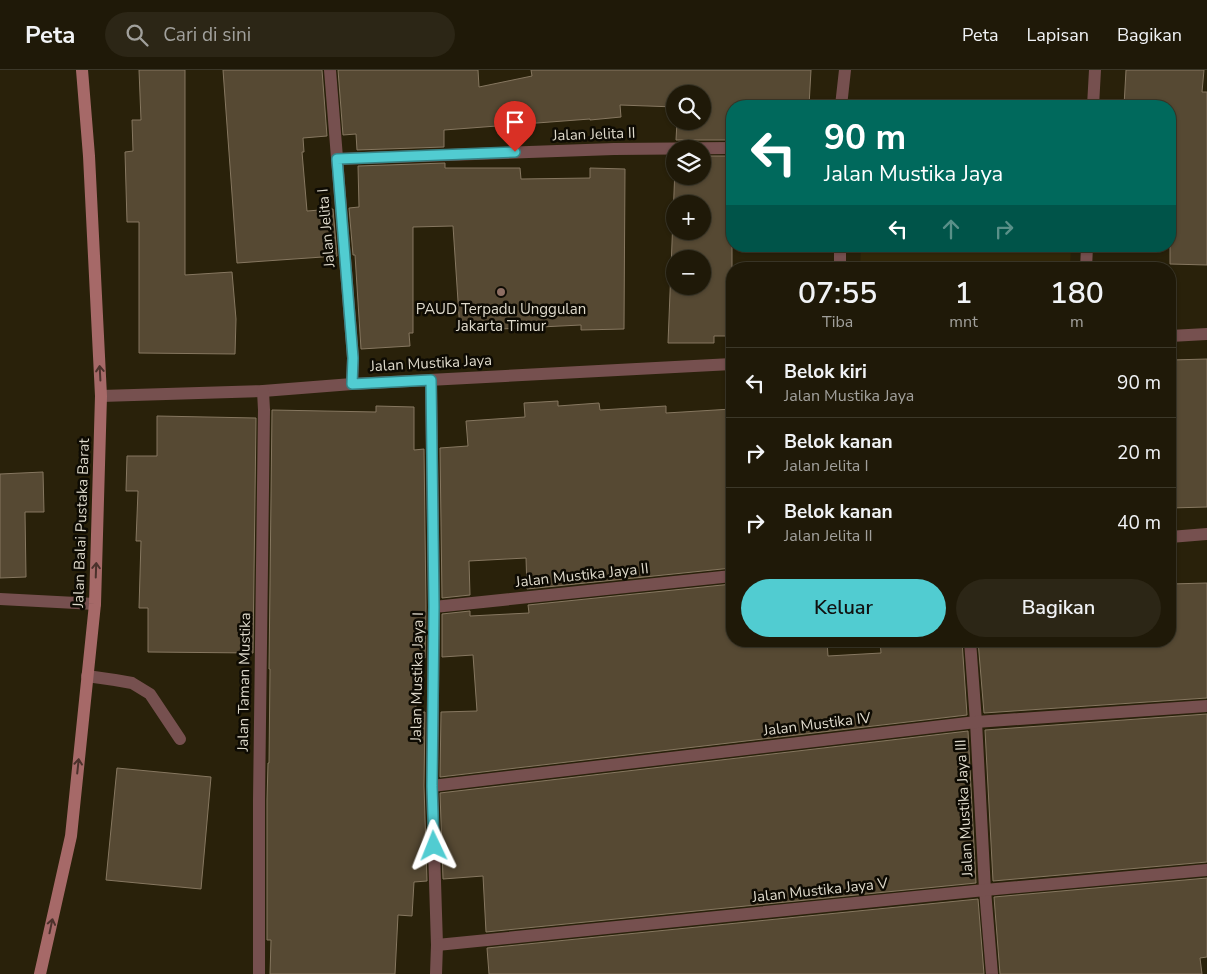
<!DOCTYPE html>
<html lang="id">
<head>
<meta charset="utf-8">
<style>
	body { margin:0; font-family:"Nunito Sans",sans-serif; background:#2c2616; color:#f1f3f6; height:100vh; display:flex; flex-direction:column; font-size:19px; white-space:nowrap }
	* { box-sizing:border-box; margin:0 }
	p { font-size:16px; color:#a1a09c }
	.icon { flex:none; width:28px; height:28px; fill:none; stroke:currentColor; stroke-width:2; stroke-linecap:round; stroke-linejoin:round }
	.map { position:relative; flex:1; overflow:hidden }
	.details { position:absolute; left:726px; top:192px; width:450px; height:385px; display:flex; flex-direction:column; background:#1f1908; border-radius:20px; box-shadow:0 1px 4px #0004,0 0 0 1px #3c3829 }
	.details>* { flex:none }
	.top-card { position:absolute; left:726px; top:30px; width:450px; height:152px; border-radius:20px; box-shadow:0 1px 4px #0004,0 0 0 1px #3c3829; background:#00695c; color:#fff; overflow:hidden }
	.fabs { position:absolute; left:666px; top:15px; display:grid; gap:10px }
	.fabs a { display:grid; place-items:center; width:45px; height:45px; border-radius:50%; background:#1f1908; box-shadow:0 1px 4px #0004,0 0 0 1px #3c3829; font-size:25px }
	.pin { position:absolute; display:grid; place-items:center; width:42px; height:42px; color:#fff; margin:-51px -21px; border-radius:50% 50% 50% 0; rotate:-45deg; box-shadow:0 0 5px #0007 }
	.pin .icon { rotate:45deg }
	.me { position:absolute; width:55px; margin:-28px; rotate:358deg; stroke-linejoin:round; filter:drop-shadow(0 0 4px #0008) }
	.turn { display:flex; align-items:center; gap:18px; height:105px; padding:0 15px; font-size:22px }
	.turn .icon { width:65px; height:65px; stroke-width:2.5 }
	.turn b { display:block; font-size:35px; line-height:42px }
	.lanes { display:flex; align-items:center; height:48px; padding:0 15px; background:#0003; justify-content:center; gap:25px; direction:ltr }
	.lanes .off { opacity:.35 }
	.eta { display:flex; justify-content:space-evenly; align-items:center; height:85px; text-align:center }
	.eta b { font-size:30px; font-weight:600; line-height:35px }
	.action { display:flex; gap:10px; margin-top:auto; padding:10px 15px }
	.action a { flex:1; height:58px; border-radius:30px; background:#51ccd1; color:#111; font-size:20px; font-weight:600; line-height:58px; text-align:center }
	.action a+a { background:#2c2616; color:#f1f3f6 }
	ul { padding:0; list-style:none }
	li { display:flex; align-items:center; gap:15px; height:70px; padding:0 15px; border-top:1px solid #3c3829 }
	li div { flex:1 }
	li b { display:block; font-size:19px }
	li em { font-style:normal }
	header { display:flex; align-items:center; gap:30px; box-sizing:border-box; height:70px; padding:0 25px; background:#1f1908; border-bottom:1px solid #3c3829 }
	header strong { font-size:24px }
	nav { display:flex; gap:28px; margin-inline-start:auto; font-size:18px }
	.search { width:350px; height:45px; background:#2c2616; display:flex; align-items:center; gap:12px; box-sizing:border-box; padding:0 18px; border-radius:28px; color:#a1a09c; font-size:19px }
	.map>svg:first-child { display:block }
	.built { fill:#332809 }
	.building { fill:#564933; stroke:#867760; fill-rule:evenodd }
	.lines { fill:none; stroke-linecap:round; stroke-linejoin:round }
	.lane { stroke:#76504f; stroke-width:12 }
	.street { stroke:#76504f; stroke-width:12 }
	.secondary { stroke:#a66968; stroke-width:12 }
	.oneway { stroke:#4b312b }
	.route-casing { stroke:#358588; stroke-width:12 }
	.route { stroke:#51ccd1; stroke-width:9 }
	.education-dot { fill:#8d6e63; stroke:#0e0b03; stroke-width:2 }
	.labels { text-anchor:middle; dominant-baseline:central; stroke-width:5; stroke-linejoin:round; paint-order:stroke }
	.street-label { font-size:15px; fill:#dfdacc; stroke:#0e0b03 }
	.poi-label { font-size:15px; fill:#dfdacc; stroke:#0e0b03 }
</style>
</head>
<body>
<header>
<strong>Peta</strong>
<div class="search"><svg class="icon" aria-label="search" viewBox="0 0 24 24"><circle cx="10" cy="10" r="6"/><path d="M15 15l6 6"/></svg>Cari di sini</div>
<nav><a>Peta</a><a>Lapisan</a><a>Bagikan</a></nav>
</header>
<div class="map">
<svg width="1207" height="904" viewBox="0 0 1207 904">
	<rect width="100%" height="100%" fill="#29210a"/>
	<path class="built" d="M 861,176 L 1071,176 L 1070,199 L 860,199 Z"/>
	<g class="building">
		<path d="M 139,0 L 185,0 L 185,205 L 232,202 L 236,249 L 235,284 L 139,283 L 139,152 L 127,152 L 125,82 L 133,81 L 132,50 L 141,50 Z"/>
		<path d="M 223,0 L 322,0 L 327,66 L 303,68 L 304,82 L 302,82 L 307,141 L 333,139 L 337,186 L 237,193 Z"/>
		<path d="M 338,0 L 478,0 L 479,17 L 532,6 L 531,0 L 811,0 L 809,36 L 732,36 L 732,70 L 676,70 L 677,51 L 702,51 L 702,24 L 675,24 L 675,37 L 620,35 L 621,47 L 590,50 L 590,49 L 444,60 L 444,77 L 357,80 L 356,64 L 343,65 Z"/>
		<path d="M 1126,0 L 1204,0 L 1202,22 L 1207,22 L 1207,195 L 1170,194 L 1170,36 L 1124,36 Z"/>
		<path d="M 702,86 L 732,86 L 732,266 L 714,266 L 714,273 L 668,273 L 675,98 L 675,106 L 702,106 ZM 675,134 L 702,134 L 702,161 L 675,161 ZM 675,189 L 702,189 L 702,216 L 675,216 Z"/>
		<path d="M 445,93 L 445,98 L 520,98 L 521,109 L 590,108 L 590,98 L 625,99 L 624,259 L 581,260 L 581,255 L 460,261 L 453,156 L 413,157 L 413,263 L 409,263 L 410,276 L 361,279 L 355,185 L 353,185 L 349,138 L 359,137 L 358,96 Z"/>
		<path d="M 1207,289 L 1207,437 L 1170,438 L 1170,374 L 1174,374 L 1171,290 Z"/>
		<path d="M 558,331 L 558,336 L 599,333 L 600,340 L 666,336 L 666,343 L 732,339 L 732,498 L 527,519 L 526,488 L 469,491 L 470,525 L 442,528 L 440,378 L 468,376 L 466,351 L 525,347 L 524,333 Z"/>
		<path d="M 376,336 L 414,337 L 414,380 L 424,379 L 426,537 L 425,588 L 416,588 L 416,642 L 425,642 L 424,716 L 427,811 L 414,812 L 412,846 L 398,845 L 395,904 L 270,904 L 271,870 L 267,870 L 267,730 L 268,693 L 269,693 L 270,599 L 269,599 L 272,340 L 376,342 Z"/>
		<path d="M 157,346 L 256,348 L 253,583 L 148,582 L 148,538 L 139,538 L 141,471 L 136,471 L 138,421 L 126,421 L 127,386 L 157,386 Z"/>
		<path d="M 43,402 L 44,442 L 25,442 L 26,507 L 0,508 L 0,404 Z"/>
		<path d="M 1207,513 L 1207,628 L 984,643 L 978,571 L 1170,571 L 1170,514 Z"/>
		<path d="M 732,514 L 732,571 L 827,571 L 828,586 L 881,583 L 880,571 L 962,571 L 967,645 L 440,707 L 441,642 L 477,641 L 473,585 L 442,587 L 442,544 L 470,541 L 470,546 L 529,543 L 528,535 Z"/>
		<path d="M 1207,644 L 1207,792 L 993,811 L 985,660 Z"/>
		<path d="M 968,661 L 976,813 L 486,862 L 483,806 L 443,809 L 440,723 Z"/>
		<path d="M 117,698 L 211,707 L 201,819 L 106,810 Z"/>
		<path d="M 1207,808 L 1207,887 L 1200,888 L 1202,904 L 1000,904 L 994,827 Z"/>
		<path d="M 978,829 L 984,904 L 489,904 L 487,878 Z"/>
	</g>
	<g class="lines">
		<path class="lane" d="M 87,606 L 115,610 L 132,613 L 150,624 L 180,669"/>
		<g class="street">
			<path d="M 330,0 L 353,288 L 352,314"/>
			<path d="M 841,36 L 845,0"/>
			<path d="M 1093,36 L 1095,0"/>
			<path d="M 337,89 L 614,79 L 732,78"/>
			<path d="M 840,176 L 840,199"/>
			<path d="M 1086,199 L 1087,176"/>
			<path d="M 1170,266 L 1207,264"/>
			<path d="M 431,310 L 434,537 L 432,716 L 437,875 L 436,904"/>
			<path d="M 101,326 L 263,321 L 352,314 L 732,294"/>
			<path d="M 1170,467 L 1207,464"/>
			<path d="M 0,529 L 95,534"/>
			<path d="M 434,537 L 732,506"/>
			<path d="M 970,571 L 976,652 L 985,820 L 992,904"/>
			<path d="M 432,716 L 976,652 L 1207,636"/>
			<path d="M 437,875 L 985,820 L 1207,800"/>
			<path d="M 259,904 L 259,730 L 264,340 L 263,321"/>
		</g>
		<path class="secondary" d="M 40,904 L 71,766 L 95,534 L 101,326 L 89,86 L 82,0"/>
	</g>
	<defs><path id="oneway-shaft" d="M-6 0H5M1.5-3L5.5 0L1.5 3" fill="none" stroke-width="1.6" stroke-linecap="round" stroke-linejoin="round" transform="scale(1.25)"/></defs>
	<g class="oneway">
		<use href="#oneway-shaft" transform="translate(100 303) rotate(-93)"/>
		<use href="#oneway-shaft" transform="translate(96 500) rotate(-88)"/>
		<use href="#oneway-shaft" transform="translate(78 696) rotate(-84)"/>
		<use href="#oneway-shaft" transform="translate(51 856) rotate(-78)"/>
	</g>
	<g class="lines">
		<defs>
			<path id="route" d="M 434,776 L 432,716 L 434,537 L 431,310 L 352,314 L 353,288 L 337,89 L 515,82"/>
		</defs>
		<use href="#route" class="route-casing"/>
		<use href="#route" class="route"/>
	</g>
	<circle class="education-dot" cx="501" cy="222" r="5"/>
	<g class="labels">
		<g class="street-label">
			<text transform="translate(594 64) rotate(-2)">Jalan Jelita II</text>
			<text transform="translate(326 158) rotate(-95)">Jalan Jelita I</text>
			<text transform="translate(431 293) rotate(-3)">Jalan Mustika Jaya</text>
			<text transform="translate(81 453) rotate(-88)">Jalan Balai Pustaka Barat</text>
			<text transform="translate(582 505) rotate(-6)">Jalan Mustika Jaya II</text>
			<text transform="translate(417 607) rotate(-89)">Jalan Mustika Jaya I</text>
			<text transform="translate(244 612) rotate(-89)">Jalan Taman Mustika</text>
			<text transform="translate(817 654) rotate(-7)">Jalan Mustika IV</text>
			<text transform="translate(964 738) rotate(-93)">Jalan Mustika Jaya III</text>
			<text transform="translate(820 820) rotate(-6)">Jalan Mustika Jaya V</text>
		</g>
		<g class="poi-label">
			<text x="501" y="239">PAUD Terpadu Unggulan<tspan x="501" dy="17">Jakarta Timur</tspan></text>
		</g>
	</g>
</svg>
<div class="fabs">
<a><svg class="icon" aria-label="search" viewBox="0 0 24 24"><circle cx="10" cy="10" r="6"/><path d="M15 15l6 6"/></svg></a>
<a><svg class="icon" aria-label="layers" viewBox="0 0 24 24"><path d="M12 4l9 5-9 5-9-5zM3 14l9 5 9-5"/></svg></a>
<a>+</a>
<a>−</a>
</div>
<div class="pin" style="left:515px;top:82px;background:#d93025"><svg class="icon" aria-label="arrive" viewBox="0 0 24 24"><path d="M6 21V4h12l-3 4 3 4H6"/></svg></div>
<svg class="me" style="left:434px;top:776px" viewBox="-20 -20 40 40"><path d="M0-17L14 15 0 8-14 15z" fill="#51ccd1" stroke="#fff" stroke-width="4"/></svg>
<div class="top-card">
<div class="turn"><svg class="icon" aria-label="left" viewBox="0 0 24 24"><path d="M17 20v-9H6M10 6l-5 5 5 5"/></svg><div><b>90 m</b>Jalan Mustika Jaya</div></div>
<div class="lanes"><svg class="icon" aria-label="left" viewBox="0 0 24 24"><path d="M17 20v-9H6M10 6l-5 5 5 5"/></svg><svg class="icon off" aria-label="ahead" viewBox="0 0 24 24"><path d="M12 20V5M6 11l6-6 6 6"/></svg><svg class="icon off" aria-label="right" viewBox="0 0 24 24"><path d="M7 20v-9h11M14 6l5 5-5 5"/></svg></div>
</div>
<section class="details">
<div class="eta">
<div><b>07:55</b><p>Tiba</p></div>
<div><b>1</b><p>mnt</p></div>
<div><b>180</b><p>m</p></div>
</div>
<ul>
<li><svg class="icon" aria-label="left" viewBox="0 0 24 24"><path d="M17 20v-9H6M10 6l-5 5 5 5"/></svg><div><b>Belok kiri</b><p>Jalan Mustika Jaya</p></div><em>90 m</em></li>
<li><svg class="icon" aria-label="right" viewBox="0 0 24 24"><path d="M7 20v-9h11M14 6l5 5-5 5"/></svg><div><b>Belok kanan</b><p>Jalan Jelita I</p></div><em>20 m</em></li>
<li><svg class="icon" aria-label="right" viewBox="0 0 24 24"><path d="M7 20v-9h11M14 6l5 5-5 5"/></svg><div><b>Belok kanan</b><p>Jalan Jelita II</p></div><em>40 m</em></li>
</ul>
<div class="action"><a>Keluar</a><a>Bagikan</a></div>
</section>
</div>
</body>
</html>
